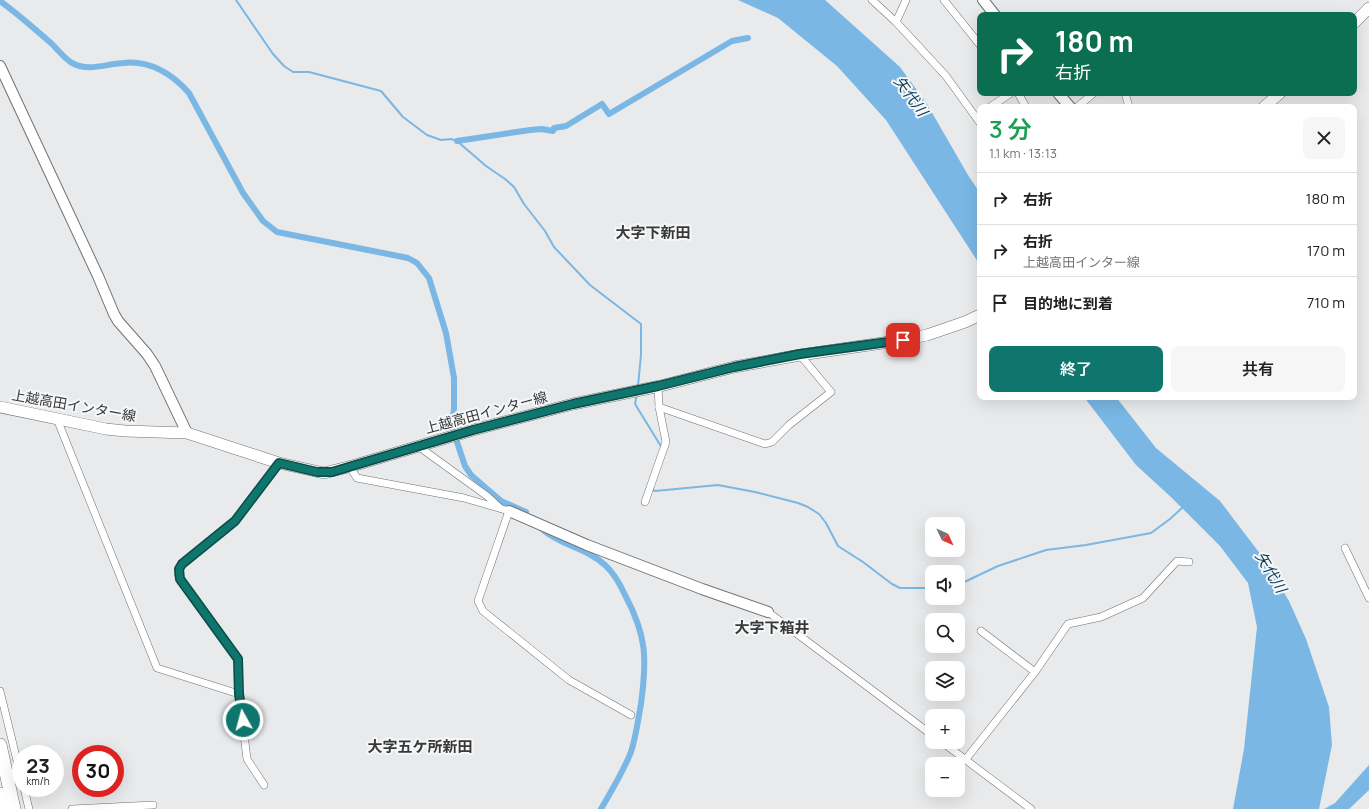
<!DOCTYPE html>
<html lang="ja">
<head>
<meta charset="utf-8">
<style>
	body { margin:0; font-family:Manrope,"Noto Sans JP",sans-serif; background:#f6f6f6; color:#202124; height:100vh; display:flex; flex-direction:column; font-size:15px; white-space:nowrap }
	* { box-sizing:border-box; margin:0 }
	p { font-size:13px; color:#757577 }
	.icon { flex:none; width:22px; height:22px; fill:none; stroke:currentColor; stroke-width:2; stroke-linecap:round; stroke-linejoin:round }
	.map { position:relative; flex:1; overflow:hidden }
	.details { position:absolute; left:977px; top:104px; width:380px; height:296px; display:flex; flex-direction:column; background:#fff; border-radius:8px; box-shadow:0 4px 16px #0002 }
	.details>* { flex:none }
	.banner { position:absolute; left:977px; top:12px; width:380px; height:84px; border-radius:8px; box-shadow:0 4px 16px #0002; background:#0b6e4f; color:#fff; overflow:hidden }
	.needle { width:26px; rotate:134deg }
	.tools { position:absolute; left:925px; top:517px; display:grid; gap:8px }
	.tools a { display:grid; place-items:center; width:40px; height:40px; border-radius:8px; background:#fff; box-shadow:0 4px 16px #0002; font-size:20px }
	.speed { position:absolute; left:12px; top:745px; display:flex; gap:8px; font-size:20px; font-weight:700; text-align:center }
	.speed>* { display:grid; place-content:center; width:52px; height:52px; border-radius:50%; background:#fff; box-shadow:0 4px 16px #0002; line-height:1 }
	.speed small { font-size:10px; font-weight:400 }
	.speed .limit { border:6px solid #d22; background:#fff; color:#111 }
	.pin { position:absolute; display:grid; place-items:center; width:34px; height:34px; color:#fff; margin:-17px; border-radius:8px; box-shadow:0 2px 6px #0006 }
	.me { position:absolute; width:44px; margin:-22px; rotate:353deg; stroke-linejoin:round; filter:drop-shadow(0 0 3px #0008) }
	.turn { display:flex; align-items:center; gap:14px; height:84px; padding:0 12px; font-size:18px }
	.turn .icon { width:52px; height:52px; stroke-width:2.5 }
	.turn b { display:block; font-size:28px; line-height:34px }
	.round { display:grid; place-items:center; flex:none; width:42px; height:42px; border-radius:8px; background:#f6f6f6 }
	.overview { display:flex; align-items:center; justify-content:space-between; height:68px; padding:0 12px }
	h1 { font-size:24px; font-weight:600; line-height:30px; color:#1e9e55 }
	.cta { display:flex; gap:8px; margin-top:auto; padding:8px 12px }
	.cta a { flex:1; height:46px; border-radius:8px; background:#0f766e; color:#fff; font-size:16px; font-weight:600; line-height:46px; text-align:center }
	.cta a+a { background:#f6f6f6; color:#202124 }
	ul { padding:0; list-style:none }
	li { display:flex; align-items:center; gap:12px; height:52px; padding:0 12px; border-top:1px solid #e0e0e0 }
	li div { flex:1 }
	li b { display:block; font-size:15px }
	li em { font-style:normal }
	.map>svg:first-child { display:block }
	.water { fill:#7ab7e5 }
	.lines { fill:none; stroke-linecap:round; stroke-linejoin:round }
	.stream { stroke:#7ab7e5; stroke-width:2 }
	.canal { stroke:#7ab7e5; stroke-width:6 }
	.street-casing { stroke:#707173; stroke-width:8 }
	.secondary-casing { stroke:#707173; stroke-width:12 }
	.primary-casing { stroke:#707173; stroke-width:12 }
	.highway-casing { stroke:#707173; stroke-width:14 }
	.street { stroke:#fff; stroke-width:7 }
	.secondary { stroke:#fff; stroke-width:10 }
	.primary { stroke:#fff; stroke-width:11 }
	.highway { stroke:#fff; stroke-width:13 }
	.route-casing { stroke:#0a4d48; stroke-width:10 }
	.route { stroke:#0f766e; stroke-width:7 }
	.labels { text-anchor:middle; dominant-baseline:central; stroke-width:4; stroke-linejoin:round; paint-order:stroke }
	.street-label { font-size:14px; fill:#383839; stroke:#f5f7f8 }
	.water-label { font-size:15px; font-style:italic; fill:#093b59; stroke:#f5f7f8 }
	.neighbourhood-label { font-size:15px; font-weight:bold; fill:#383839; stroke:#f5f7f8 }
</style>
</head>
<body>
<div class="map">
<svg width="1369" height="809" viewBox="0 0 1369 809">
	<rect width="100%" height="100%" fill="#e8eaeb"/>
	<g class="water">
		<path d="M 738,0 L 825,0 L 900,67 L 927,104 L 968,175 L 980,193 L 980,265 L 886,120 L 837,66 L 778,18 Z"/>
		<path d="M 1084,397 L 1116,397 L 1156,448 L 1220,501 L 1261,555 L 1289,601 L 1306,639 L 1329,707 L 1332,745 L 1319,809 L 1233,809 L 1244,749 L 1257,627 L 1248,583 L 1220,546 L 1172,498 L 1136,465 Z"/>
		<path d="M 1369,765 L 1369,790 L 1349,809 L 1324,809 L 1335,803 Z"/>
	</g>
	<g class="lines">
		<g class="stream">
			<path d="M 236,0 L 273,54 L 284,66 L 293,72 L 309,72 L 381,91 L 403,117 L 427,135 L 441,140 L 451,139 L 457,141 L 486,166 L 505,179 L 514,187 L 524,204 L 545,231 L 554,247 L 590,285 L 641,324 L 641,355 L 638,386"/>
			<path d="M 637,394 L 635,404 L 662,448"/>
			<path d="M 651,489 L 655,491 L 718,485 L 755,492 L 798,503 L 808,507 L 819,514 L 826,523 L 838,546 L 863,562 L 892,584 L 900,588 L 932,588"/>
			<path d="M 958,585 L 998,566 L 1046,550 L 1086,545 L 1151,533 L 1170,519 L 1183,507"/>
		</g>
		<g class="canal">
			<path d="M 0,1 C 18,14 35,29 52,44 C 58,50 65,59 72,63 C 89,72 105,64 123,63 C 150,60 172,74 189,93 L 243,193 L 263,221 L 277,232 L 408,258 L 417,263 L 429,278 L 446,333 L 454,378 L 454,409 L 452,422 L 454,432"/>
			<path d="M 457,141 L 530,130 L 542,129 L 553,131 L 554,128 L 566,126 L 602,104 L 609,114 L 732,41 L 748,38"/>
			<path d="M 457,442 L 465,466 L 471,475 L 501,501 L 526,512"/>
			<path d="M 542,529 C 561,546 587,548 605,565 C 614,573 620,584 625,595 C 647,636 647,659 641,704 C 638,720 636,737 631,752 C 623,772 612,790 601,809"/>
		</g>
		<defs>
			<g id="street">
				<path d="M 872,0 L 896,22"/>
				<path d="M 906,0 L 896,22 L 946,76 L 980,123"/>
				<path d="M 944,0 L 980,45"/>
				<path d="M 1018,93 L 1026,107"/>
				<path d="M 1125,93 L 1129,107"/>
				<path d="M 990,107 L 1011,93"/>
				<path d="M 1077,107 L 1094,93"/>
				<path d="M 659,407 L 765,444 L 772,442 L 789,425 L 831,392 L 800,355"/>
				<path d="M 57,419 L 157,668 L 239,694"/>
				<path d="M 418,446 L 487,496 L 500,508"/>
				<path d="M 352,466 L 353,472 L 357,478 L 464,498 L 509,511 L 478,601 L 483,611 L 569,680 L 631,715"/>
				<path d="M 645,502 L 666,442 L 659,407 L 658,386"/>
				<path d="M 1345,548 L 1369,598"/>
				<path d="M 768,612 L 932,735"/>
				<path d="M 981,631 L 1035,672"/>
				<path d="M 0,691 L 21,777"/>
				<path d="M 942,742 L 1031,809"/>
				<path d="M 966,759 L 1035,672 L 1068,624 L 1101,617 L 1143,598 L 1177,561 L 1189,562"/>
				<path d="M 264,785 L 247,759 L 239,694 L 238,659 L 180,579 L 178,574 L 182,564 L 235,521 L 279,463"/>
				<path d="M 24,788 L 29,809"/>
				<path d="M 72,809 L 153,805"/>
			</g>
			<g id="secondary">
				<path d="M 983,0 L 995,15"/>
				<path d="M 0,66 L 98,276 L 114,314 L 118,321 L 147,354 L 155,366 L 187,433"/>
				<path d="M 1058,93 L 1070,107"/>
				<path d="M 509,511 L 587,545 L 702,589 L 768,612"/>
			</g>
			<g id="primary">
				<path d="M 1354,23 L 1369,8"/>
				<path d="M 1264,107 L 1280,93"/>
				<path d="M 0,407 L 106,429 L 125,431 L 187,433 L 279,463 L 324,473 L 352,466 L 473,430 L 573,404 L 660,386 L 734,367 L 800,355 L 903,340 L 927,335 L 965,322 L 980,315"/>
			</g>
			<g id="highway">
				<path d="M 0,745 L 14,809"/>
				<path d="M 0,794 L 3,809"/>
			</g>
		</defs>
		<use href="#street" class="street-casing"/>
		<use href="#secondary" class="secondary-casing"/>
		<use href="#primary" class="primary-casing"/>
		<use href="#highway" class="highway-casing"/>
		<use href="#street" class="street"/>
		<use href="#secondary" class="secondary"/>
		<use href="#primary" class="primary"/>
		<use href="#highway" class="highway"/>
	</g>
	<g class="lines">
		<defs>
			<path id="route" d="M 243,720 L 239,694 L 238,659 L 180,579 L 179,569 L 182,564 L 235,521 L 279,463 L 317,472 L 332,472 L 473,430 L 573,404 L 658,386 L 734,367 L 800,354 L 903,340"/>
		</defs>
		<use href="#route" class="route-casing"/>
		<use href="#route" class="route"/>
	</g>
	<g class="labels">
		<g class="street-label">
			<text transform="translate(74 405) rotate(10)">上越高田インター線</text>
			<text transform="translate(486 412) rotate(-15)">上越高田インター線</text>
		</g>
		<g class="water-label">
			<text transform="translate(911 96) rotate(54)">矢代川</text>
			<text transform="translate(1271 572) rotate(59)">矢代川</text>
		</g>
		<g class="neighbourhood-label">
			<text x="653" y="232">大字下新田</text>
			<text x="772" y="627">大字下箱井</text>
			<text x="420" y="746">大字五ケ所新田</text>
		</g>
	</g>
</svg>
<div class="tools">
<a><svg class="needle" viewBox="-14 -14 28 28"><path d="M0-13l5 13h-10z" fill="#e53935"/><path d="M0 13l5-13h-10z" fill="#757577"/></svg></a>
<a><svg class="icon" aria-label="sound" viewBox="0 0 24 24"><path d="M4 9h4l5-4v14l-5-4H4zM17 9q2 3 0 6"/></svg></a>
<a><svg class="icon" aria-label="search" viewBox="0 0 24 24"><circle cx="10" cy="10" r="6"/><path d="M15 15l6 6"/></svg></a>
<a><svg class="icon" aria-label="layers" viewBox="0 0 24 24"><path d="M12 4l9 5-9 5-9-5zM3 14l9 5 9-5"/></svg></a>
<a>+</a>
<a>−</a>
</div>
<div class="speed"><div>23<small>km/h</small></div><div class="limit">30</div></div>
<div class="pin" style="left:903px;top:340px;background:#d93025"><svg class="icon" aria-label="arrive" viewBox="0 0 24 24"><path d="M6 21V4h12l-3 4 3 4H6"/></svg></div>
<svg class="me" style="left:243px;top:720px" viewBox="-20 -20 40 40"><circle r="17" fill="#0f766e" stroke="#fff" stroke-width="3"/><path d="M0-11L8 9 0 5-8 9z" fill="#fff"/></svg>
<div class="banner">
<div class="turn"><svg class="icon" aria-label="right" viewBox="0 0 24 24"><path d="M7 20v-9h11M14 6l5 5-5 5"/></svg><div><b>180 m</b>右折</div></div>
</div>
<section class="details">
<div class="overview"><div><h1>3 分</h1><p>1.1 km · 13:13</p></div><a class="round"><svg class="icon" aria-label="close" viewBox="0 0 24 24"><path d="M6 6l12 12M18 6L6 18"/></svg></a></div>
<ul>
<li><svg class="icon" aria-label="right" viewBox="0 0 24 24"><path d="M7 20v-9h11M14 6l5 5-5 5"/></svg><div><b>右折</b></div><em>180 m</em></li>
<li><svg class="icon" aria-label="right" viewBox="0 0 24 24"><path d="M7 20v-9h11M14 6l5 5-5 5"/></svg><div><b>右折</b><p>上越高田インター線</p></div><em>170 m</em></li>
<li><svg class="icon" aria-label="arrive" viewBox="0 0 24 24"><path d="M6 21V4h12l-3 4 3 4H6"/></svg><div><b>目的地に到着</b></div><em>710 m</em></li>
</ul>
<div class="cta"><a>終了</a><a>共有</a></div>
</section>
</div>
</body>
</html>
